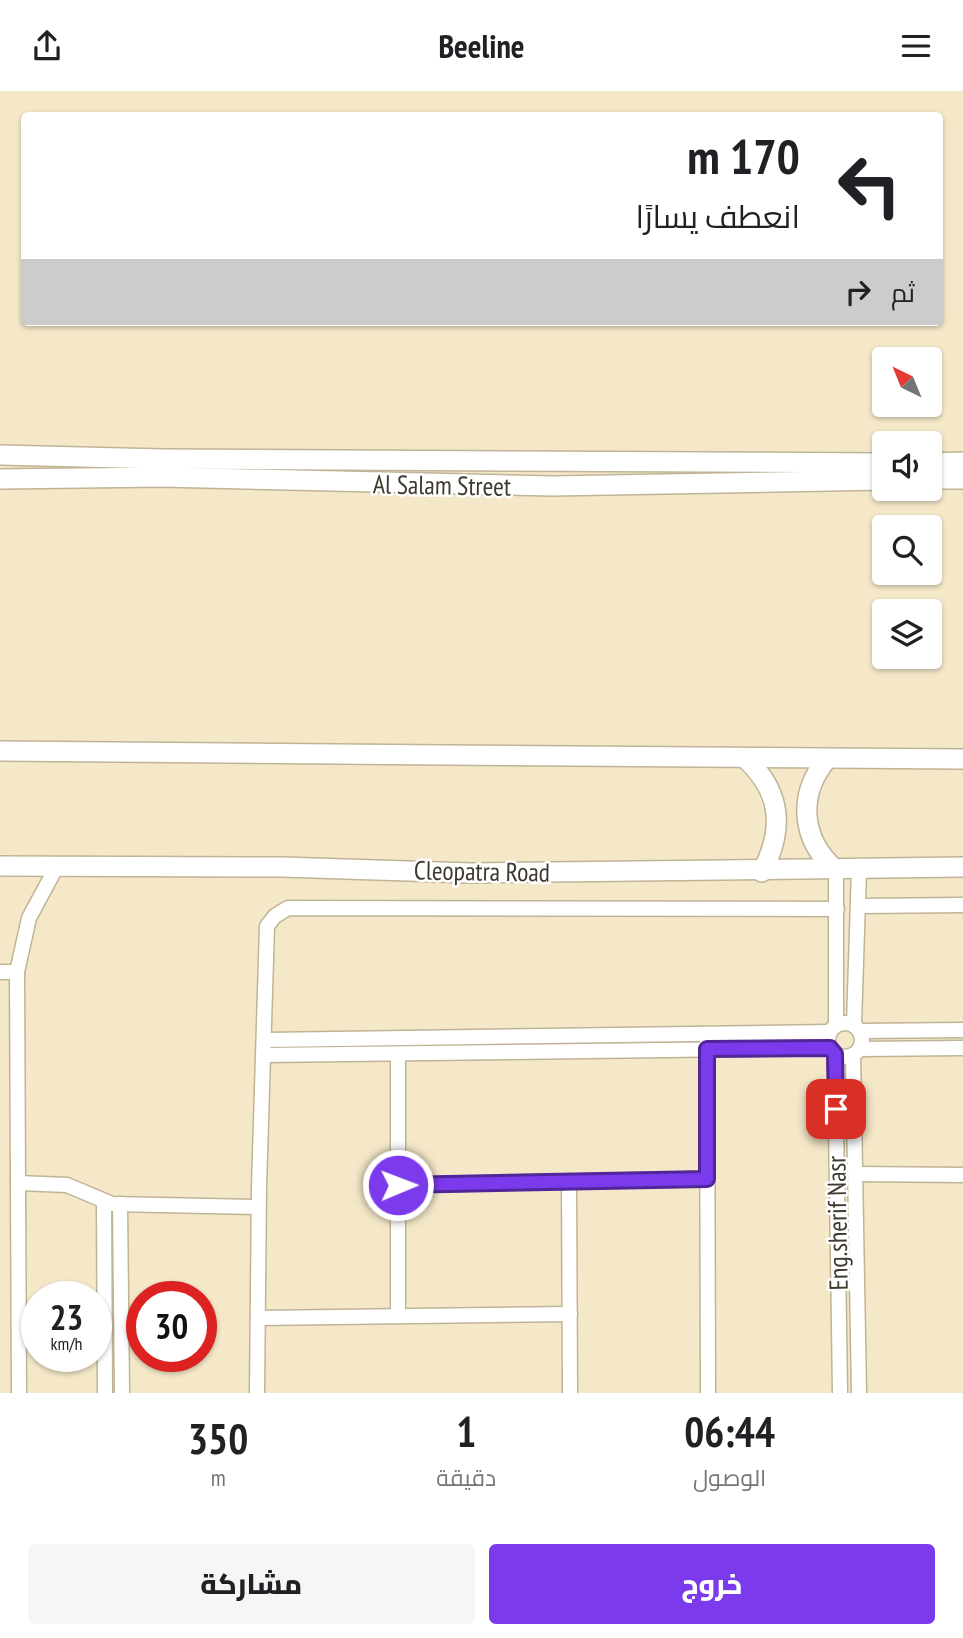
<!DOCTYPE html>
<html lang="ar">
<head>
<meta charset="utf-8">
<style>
	body { margin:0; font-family:"PT Sans Narrow",Cairo,sans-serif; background:#f6f6f6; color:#202124; direction:rtl; height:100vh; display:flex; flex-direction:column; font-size:26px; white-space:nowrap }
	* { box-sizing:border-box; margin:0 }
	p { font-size:23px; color:#757577 }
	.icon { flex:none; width:38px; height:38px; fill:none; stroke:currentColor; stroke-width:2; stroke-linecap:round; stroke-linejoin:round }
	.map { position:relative; height:1302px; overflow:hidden; direction:ltr }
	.panel { display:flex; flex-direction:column; background:#fff; flex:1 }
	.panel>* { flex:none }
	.hud { position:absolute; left:21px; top:21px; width:922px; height:214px; border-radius:7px; box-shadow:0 2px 5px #0004; direction:rtl; background:#fff; color:#202124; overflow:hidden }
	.needle { width:46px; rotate:317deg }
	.buttons { position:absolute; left:872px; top:256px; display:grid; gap:14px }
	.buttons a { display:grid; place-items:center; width:70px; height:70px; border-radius:7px; background:#fff; box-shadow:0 2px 5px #0004; font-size:35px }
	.speed { position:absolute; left:21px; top:1190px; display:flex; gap:14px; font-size:35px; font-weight:700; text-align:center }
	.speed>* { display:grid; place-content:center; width:91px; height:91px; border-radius:50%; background:#fff; box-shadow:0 2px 5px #0004; line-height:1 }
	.speed small { font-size:18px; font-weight:400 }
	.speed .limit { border:10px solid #d22; background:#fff; color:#111 }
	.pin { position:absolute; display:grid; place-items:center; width:60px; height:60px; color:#fff; margin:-30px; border-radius:14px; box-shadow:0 4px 10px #0006 }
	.me { position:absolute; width:77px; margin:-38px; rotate:89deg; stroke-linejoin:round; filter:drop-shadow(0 0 5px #0008) }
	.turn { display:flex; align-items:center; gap:24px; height:147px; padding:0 28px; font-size:32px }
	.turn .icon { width:91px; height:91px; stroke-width:2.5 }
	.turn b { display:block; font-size:49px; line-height:60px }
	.then { display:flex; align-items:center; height:66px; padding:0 28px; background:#0003; gap:14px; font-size:26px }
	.eta { display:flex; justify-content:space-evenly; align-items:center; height:119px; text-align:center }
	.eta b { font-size:42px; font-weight:800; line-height:49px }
	.cta { display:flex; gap:14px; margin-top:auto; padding:14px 28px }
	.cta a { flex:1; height:80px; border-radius:7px; background:#7c3aed; color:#fff; font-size:28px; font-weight:800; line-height:80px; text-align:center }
	.cta a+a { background:#f6f6f6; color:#202124 }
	header { display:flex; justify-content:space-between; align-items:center; height:91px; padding:0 28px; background:#fff; font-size:32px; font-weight:800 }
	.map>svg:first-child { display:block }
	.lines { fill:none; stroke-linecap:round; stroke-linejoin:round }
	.street-casing { stroke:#bfb495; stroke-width:17 }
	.secondary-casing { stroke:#bfb495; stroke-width:22 }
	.street { stroke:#fff; stroke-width:14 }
	.secondary { stroke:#fff; stroke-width:19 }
	.route-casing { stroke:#51269a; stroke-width:18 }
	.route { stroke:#7c3aed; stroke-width:12 }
	.labels { text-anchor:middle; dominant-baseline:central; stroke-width:5; stroke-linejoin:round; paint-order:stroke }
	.street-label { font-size:26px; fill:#3f3a2e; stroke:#fff }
</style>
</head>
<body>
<header><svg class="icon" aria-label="menu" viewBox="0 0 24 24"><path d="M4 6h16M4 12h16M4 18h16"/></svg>Beeline<svg class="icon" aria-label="share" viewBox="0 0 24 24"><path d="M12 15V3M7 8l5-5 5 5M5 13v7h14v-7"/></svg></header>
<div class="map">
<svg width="963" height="1302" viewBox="0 0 963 1302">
	<rect width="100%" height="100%" fill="#f4e8c8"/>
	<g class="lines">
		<defs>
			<g id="street">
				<path d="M 860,815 L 963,814"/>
				<path d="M 0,881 L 17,881"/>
				<circle cx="845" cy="949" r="17"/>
				<path d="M 854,933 L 859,778"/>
				<path d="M 836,934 L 836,779"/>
				<path d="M 861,940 L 963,939"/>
				<path d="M 266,949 L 830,941"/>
				<path d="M 707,951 L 708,1302"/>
				<path d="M 860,958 L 963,957"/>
				<path d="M 398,963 L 398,1225"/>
				<path d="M 835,963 L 840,1302"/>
				<path d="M 265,964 L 830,957"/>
				<path d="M 853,964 L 859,1302"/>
				<path d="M 855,1083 L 963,1084"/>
				<path d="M 569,1090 L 570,1302"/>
				<path d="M 18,1092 L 67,1094 L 112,1113 L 258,1116"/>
				<path d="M 398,1094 L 707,1088"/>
				<path d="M 104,1111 L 105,1302"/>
				<path d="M 120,1113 L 122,1302"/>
				<path d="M 258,1227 L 570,1223"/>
				<path d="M 19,1302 L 17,881 L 29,827 L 57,775"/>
				<path d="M 257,1302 L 259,1096 L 267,835 L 275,825 L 288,817 L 837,818"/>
			</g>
			<g id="secondary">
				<path d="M 0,364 L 163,368 L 884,372"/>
				<path d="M 929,372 L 963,371"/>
				<path d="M 0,388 L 162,386 L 552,395 L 884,389"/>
				<path d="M 929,388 L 963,388"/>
				<path d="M 0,660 C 321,661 642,668 963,668"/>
				<path d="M 827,668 C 797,704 801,749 836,779"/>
				<path d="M 747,669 C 782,702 784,739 762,781"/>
				<path d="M 0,775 L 282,776 L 471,782 L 963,776"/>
			</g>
		</defs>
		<use href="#street" class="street-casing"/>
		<use href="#secondary" class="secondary-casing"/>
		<use href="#street" class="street"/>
		<use href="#secondary" class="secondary"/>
	</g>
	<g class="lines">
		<defs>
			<path id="route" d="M 398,1094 L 707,1088 L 707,958 L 830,957 L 835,963 L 836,1018"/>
		</defs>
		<use href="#route" class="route-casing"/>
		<use href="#route" class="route"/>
	</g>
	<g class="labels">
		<g class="street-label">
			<text transform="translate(442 394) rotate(1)">Al Salam Street</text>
			<text transform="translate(482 780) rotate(1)">Cleopatra Road</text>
			<text transform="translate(837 1132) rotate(-91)">Eng.sherif Nasr</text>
		</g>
	</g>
</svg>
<div class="buttons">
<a><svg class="needle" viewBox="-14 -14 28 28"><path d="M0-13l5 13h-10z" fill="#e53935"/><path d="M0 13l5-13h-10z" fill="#757577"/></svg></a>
<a><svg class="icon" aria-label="sound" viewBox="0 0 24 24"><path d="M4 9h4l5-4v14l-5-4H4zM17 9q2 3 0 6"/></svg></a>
<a><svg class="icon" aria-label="search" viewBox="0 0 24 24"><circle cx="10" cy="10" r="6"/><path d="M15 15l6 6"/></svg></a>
<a><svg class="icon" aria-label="layers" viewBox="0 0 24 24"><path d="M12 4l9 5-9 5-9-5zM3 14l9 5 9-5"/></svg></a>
</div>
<div class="speed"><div>23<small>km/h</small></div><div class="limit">30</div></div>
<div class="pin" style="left:836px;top:1018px;background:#d93025"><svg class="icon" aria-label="arrive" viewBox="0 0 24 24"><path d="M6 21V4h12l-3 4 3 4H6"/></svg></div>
<svg class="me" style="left:398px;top:1094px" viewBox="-20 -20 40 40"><circle r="17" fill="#7c3aed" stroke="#fff" stroke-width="3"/><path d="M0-11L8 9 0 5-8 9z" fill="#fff"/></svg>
<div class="hud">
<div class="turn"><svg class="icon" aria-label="left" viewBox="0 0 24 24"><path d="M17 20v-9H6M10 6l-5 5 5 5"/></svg><div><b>170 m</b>انعطف يسارًا</div></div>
<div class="then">ثم<svg class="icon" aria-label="right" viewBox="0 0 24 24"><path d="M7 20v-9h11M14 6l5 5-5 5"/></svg></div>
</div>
</div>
<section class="panel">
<div class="eta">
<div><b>06:44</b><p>الوصول</p></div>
<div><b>1</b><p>دقيقة</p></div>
<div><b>350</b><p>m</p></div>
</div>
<div class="cta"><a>خروج</a><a>مشاركة</a></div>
</section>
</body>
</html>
